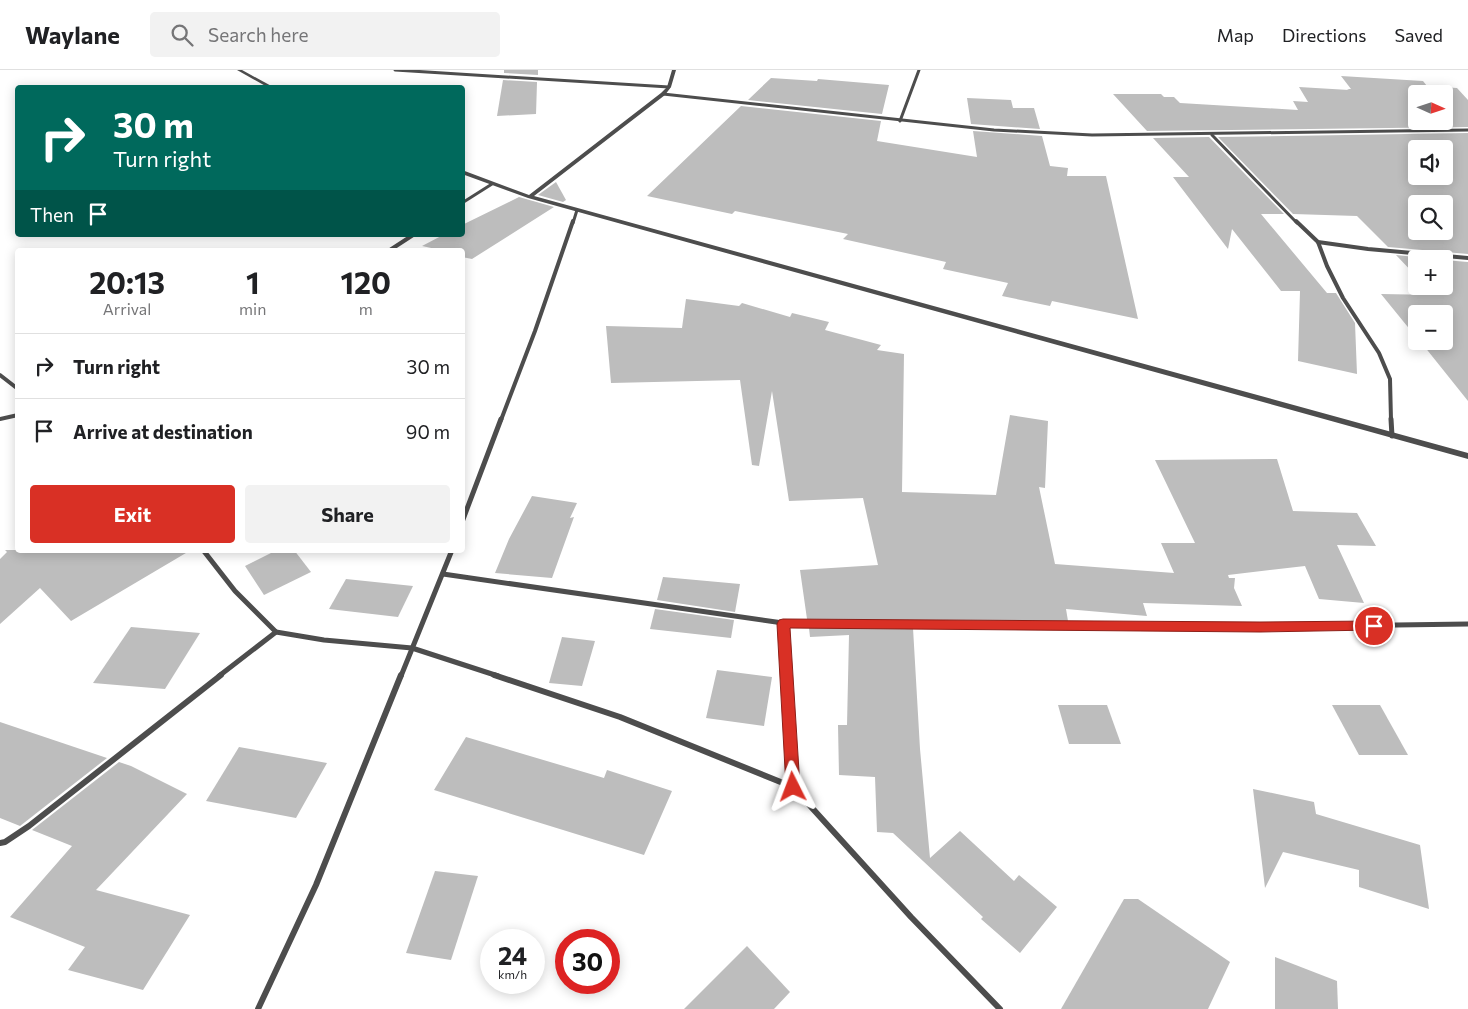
<!DOCTYPE html>
<html lang="en">
<head>
<meta charset="utf-8">
<style>
	body { margin:0; font-family:Commissioner,sans-serif; background:#f2f2f2; color:#202124; height:100vh; display:flex; flex-direction:column; font-size:19px; white-space:nowrap }
	* { box-sizing:border-box; margin:0 }
	p { font-size:16px; color:#757577 }
	.icon { flex:none; width:28px; height:28px; fill:none; stroke:currentColor; stroke-width:2; stroke-linecap:round; stroke-linejoin:round }
	.map { position:relative; flex:1; overflow:hidden }
	.panel { position:absolute; left:15px; top:178px; width:450px; height:305px; display:flex; flex-direction:column; background:#fff; border-radius:5px; box-shadow:0 2px 12px #0003 }
	.panel>* { flex:none }
	.hud { position:absolute; left:15px; top:15px; width:450px; height:152px; border-radius:5px; box-shadow:0 2px 12px #0003; background:#00695c; color:#fff; overflow:hidden }
	.needle { width:32px; rotate:93deg }
	.fabs { position:absolute; left:1408px; top:15px; display:grid; gap:10px }
	.fabs a { display:grid; place-items:center; width:45px; height:45px; border-radius:5px; background:#fff; box-shadow:0 2px 12px #0003; font-size:25px }
	.speed { position:absolute; left:480px; top:859px; display:flex; gap:10px; font-size:25px; font-weight:700; text-align:center }
	.speed>* { display:grid; place-content:center; width:65px; height:65px; border-radius:50%; background:#fff; box-shadow:0 2px 12px #0003; line-height:1 }
	.speed small { font-size:12px; font-weight:400 }
	.speed .limit { border:8px solid #d22; background:#fff; color:#111 }
	.pin { position:absolute; display:grid; place-items:center; width:42px; height:42px; color:#fff; margin:-21px; border:2px solid #fff; border-radius:50%; box-shadow:0 1px 5px #0007 }
	.me { position:absolute; width:55px; margin:-28px; rotate:357deg; stroke-linejoin:round; filter:drop-shadow(0 0 4px #0008) }
	.turn { display:flex; align-items:center; gap:18px; height:105px; padding:0 15px; font-size:22px }
	.turn .icon { width:65px; height:65px; stroke-width:2.5 }
	.turn b { display:block; font-size:35px; line-height:42px }
	.then { display:flex; align-items:center; height:48px; padding:0 15px; background:#0003; gap:10px; font-size:19px }
	.eta { display:flex; justify-content:space-evenly; align-items:center; height:85px; text-align:center }
	.eta b { font-size:30px; font-weight:700; line-height:35px }
	.button { display:flex; gap:10px; margin-top:auto; padding:10px 15px }
	.button a { flex:1; height:58px; border-radius:5px; background:#d93025; color:#fff; font-size:20px; font-weight:700; line-height:58px; text-align:center }
	.button a+a { background:#f2f2f2; color:#202124 }
	ul { padding:0; list-style:none }
	li { display:flex; align-items:center; gap:15px; height:65px; padding:0 15px; border-top:1px solid #e0e0e0 }
	li div { flex:1 }
	li b { display:block; font-size:19px }
	li em { font-style:normal }
	header { display:flex; align-items:center; gap:30px; box-sizing:border-box; height:70px; padding:0 25px; background:#fff; border-bottom:1px solid #e0e0e0 }
	header strong { font-size:24px }
	nav { display:flex; gap:28px; margin-inline-start:auto; font-size:18px }
	.search { width:350px; height:45px; background:#f2f2f2; display:flex; align-items:center; gap:12px; box-sizing:border-box; padding:0 18px; border-radius:5px; color:#757577; font-size:19px }
	.map>svg:first-child { display:block }
	.building { fill:#bdbdbd; fill-rule:evenodd }
	.lines { fill:none; stroke-linecap:round; stroke-linejoin:round }
	.minor-far3 { stroke:#4d4d4d; stroke-width:3 }
	.minor-far2 { stroke:#4d4d4d; stroke-width:4 }
	.minor-far1 { stroke:#4d4d4d; stroke-width:5 }
	.minor { stroke:#4d4d4d; stroke-width:6 }
	.tertiary { fill:#4d4d4d; fill-rule:evenodd }
	.route { fill:#d93025; stroke:#8d1f18 }
</style>
</head>
<body>
<header>
<strong>Waylane</strong>
<div class="search"><svg class="icon" aria-label="search" viewBox="0 0 24 24"><circle cx="10" cy="10" r="6"/><path d="M15 15l6 6"/></svg>Search here</div>
<nav><a>Map</a><a>Directions</a><a>Saved</a></nav>
</header>
<div class="map">
<svg width="1468" height="939" viewBox="0 0 1468 939">
	<rect width="100%" height="100%" fill="#fff"/>
	<g class="building">
		<path d="M 504,0 L 538,0 L 538,5 L 504,3 Z"/>
		<path d="M 1341,6 L 1423,11 L 1427,16 L 1457,18 L 1468,30 L 1468,57 L 1147,61 L 1113,24 L 1161,24 L 1164,27 L 1174,27 L 1180,33 L 1298,40 L 1293,31 L 1308,32 L 1299,17 L 1349,20 L 1347,19 L 1351,19 ZM 1416,24 L 1444,24 L 1444,51 L 1416,51 Z"/>
		<path d="M 771,8 L 817,11 L 818,9 L 889,15 L 882,44 L 748,30 Z"/>
		<path d="M 503,10 L 537,12 L 536,44 L 497,46 Z"/>
		<path d="M 967,28 L 1011,30 L 1013,38 L 1034,38 L 1040,59 L 971,54 Z"/>
		<path d="M 741,36 L 881,51 L 877,71 L 977,87 L 973,61 L 1042,66 L 1050,96 L 1068,98 L 1067,106 L 1106,106 L 1138,249 L 1052,231 L 1050,236 L 1002,226 L 1008,213 L 943,199 L 946,192 L 843,169 L 848,164 L 735,141 L 732,144 L 647,126 Z"/>
		<path d="M 1468,63 L 1468,184 L 1388,177 L 1357,146 L 1293,144 L 1218,67 ZM 1416,79 L 1444,79 L 1444,106 L 1416,106 ZM 1416,134 L 1444,134 L 1444,161 L 1416,161 Z"/>
		<path d="M 1209,67 L 1284,144 L 1261,144 L 1327,223 L 1336,223 L 1355,253 L 1357,304 L 1298,291 L 1300,221 L 1281,221 L 1232,159 L 1228,179 L 1173,107 L 1189,107 L 1153,68 Z"/>
		<path d="M 556,112 L 566,130 L 563,132 L 538,125 Z"/>
		<path d="M 519,127 L 554,137 L 472,189 L 462,187 L 462,180 L 435,180 L 436,179 L 422,176 L 443,165 L 462,165 L 462,155 Z"/>
		<path d="M 1396,185 L 1434,189 L 1416,189 L 1416,206 Z"/>
		<path d="M 1444,190 L 1468,192 L 1468,331 L 1420,271 L 1444,271 L 1444,244 L 1416,244 L 1416,267 L 1381,224 L 1436,225 L 1427,216 L 1444,216 Z"/>
		<path d="M 686,229 L 739,236 L 742,233 L 790,247 L 792,243 L 829,252 L 825,260 L 881,275 L 877,280 L 904,284 L 902,422 L 996,425 L 1010,345 L 1048,351 L 1045,418 L 1039,417 L 1055,494 L 1174,503 L 1161,473 L 1195,473 L 1155,390 L 1277,389 L 1293,441 L 1357,443 L 1376,476 L 1337,475 L 1364,533 L 1319,529 L 1305,496 L 1228,505 L 1229,508 L 1235,508 L 1234,518 L 1242,536 L 1143,533 L 1147,546 L 1066,539 L 1068,551 L 807,549 L 800,500 L 878,495 L 863,428 L 789,431 L 772,321 L 759,396 L 752,395 L 740,310 L 611,313 L 606,256 L 682,258 Z"/>
		<path d="M 532,426 L 577,433 L 570,448 L 574,447 L 552,508 L 495,503 L 509,469 Z"/>
		<path d="M 5,480 L 191,480 L 71,551 L 40,518 L 0,554 L 0,489 L 7,482 Z"/>
		<path d="M 277,480 L 294,480 L 311,502 L 264,525 L 245,496 Z"/>
		<path d="M 663,507 L 740,514 L 735,542 L 657,530 Z"/>
		<path d="M 346,509 L 413,516 L 398,547 L 329,539 Z"/>
		<path d="M 655,539 L 734,550 L 731,568 L 650,559 Z"/>
		<path d="M 131,557 L 200,563 L 165,619 L 93,613 Z"/>
		<path d="M 809,558 L 913,558 L 920,679 L 930,788 L 960,761 L 1014,811 L 1019,805 L 1057,837 L 1020,883 L 981,849 L 983,847 L 893,763 L 877,762 L 875,707 L 839,705 L 838,655 L 847,655 L 849,565 L 810,567 Z"/>
		<path d="M 562,567 L 595,571 L 582,616 L 549,613 Z"/>
		<path d="M 717,600 L 772,607 L 764,656 L 706,648 Z"/>
		<path d="M 1058,635 L 1107,635 L 1121,674 L 1069,674 Z"/>
		<path d="M 1332,635 L 1380,635 L 1408,685 L 1359,685 Z"/>
		<path d="M 0,652 L 107,688 L 20,756 L 0,748 Z"/>
		<path d="M 466,667 L 604,708 L 607,700 L 672,721 L 644,785 L 434,720 Z"/>
		<path d="M 239,677 L 327,693 L 296,748 L 206,731 Z"/>
		<path d="M 119,692 L 131,696 L 187,724 L 96,820 L 190,845 L 143,920 L 68,900 L 85,877 L 10,847 L 72,776 L 32,760 Z"/>
		<path d="M 1253,719 L 1314,732 L 1316,744 L 1420,775 L 1429,839 L 1359,817 L 1359,800 L 1283,782 L 1265,818 Z"/>
		<path d="M 435,801 L 478,806 L 451,890 L 406,883 Z"/>
		<path d="M 1124,829 L 1138,829 L 1230,892 L 1208,939 L 1061,939 Z"/>
		<path d="M 747,876 L 790,922 L 774,939 L 684,939 Z"/>
		<path d="M 1275,887 L 1337,911 L 1338,939 L 1275,939 Z"/>
	</g>
	<g class="lines">
		<g class="minor-far3">
			<path d="M 395,0 L 669,17"/>
			<path d="M 663,24 L 994,60 L 1092,65 L 1468,60"/>
			<path d="M 900,51 L 919,0"/>
			<path d="M 1212,65 L 1297,153"/>
			<path d="M 462,133 L 492,114"/>
			<path d="M 573,153 L 577,140"/>
		</g>
		<g class="minor-far2">
			<path d="M 1296,151 L 1318,172 L 1368,179 L 1468,188"/>
			<path d="M 1318,172 L 1327,196 L 1343,228 L 1379,283 L 1390,309 L 1391,350"/>
			<path d="M 390,180 L 413,165"/>
			<path d="M 0,305 L 18,319"/>
			<path d="M 0,349 L 18,345"/>
			<path d="M 501,350 L 535,261 L 573,151"/>
		</g>
		<g class="minor-far1">
			<path d="M 1391,349 L 1392,366"/>
			<path d="M 462,452 L 501,349"/>
			<path d="M 203,480 L 235,521 L 276,562 L 324,570 L 412,578 L 498,606"/>
			<path d="M 443,504 L 783,553"/>
			<path d="M 219,606 L 276,562"/>
			<path d="M 401,606 L 452,480"/>
			<path d="M 786,606 L 783,553 L 1260,557 L 1468,554"/>
		</g>
		<g class="minor">
			<path d="M 494,605 L 620,647 L 793,717 L 911,847 L 1000,939"/>
			<path d="M 786,605 L 793,717"/>
			<path d="M 0,773 L 5,772 L 29,756 L 221,605"/>
			<path d="M 258,939 L 316,815 L 401,605"/>
		</g>
		<g class="tertiary">
			<path d="M 237,0 L 242,0 L 275,18 L 269,18 Z"/>
			<path d="M 672,0 L 676,0 L 671,17 L 665,25 L 534,126 L 1468,383 L 1468,389 L 528,128 L 462,104 L 462,100 L 529,125 L 661,23 L 667,17 Z"/>
		</g>
	</g>
	<path class="route" d="M 783,549 L 1260,552 L 1374,551 L 1378,552 L 1380,556 L 1378,559 L 1374,560 L 1260,562 L 790,558 L 800,717 L 798,721 L 793,723 L 788,721 L 786,717 L 777,554 L 779,550 Z"/>
</svg>
<div class="fabs">
<a><svg class="needle" viewBox="-14 -14 28 28"><path d="M0-13l5 13h-10z" fill="#e53935"/><path d="M0 13l5-13h-10z" fill="#757577"/></svg></a>
<a><svg class="icon" aria-label="sound" viewBox="0 0 24 24"><path d="M4 9h4l5-4v14l-5-4H4zM17 9q2 3 0 6"/></svg></a>
<a><svg class="icon" aria-label="search" viewBox="0 0 24 24"><circle cx="10" cy="10" r="6"/><path d="M15 15l6 6"/></svg></a>
<a>+</a>
<a>−</a>
</div>
<div class="speed"><div>24<small>km/h</small></div><div class="limit">30</div></div>
<div class="pin" style="left:1374px;top:556px;background:#d93025"><svg class="icon" aria-label="arrive" viewBox="0 0 24 24"><path d="M6 21V4h12l-3 4 3 4H6"/></svg></div>
<svg class="me" style="left:793px;top:717px" viewBox="-20 -20 40 40"><path d="M0-17L14 15 0 8-14 15z" fill="#d93025" stroke="#fff" stroke-width="4"/></svg>
<div class="hud">
<div class="turn"><svg class="icon" aria-label="right" viewBox="0 0 24 24"><path d="M7 20v-9h11M14 6l5 5-5 5"/></svg><div><b>30 m</b>Turn right</div></div>
<div class="then">Then<svg class="icon" aria-label="arrive" viewBox="0 0 24 24"><path d="M6 21V4h12l-3 4 3 4H6"/></svg></div>
</div>
<section class="panel">
<div class="eta">
<div><b>20:13</b><p>Arrival</p></div>
<div><b>1</b><p>min</p></div>
<div><b>120</b><p>m</p></div>
</div>
<ul>
<li><svg class="icon" aria-label="right" viewBox="0 0 24 24"><path d="M7 20v-9h11M14 6l5 5-5 5"/></svg><div><b>Turn right</b></div><em>30 m</em></li>
<li><svg class="icon" aria-label="arrive" viewBox="0 0 24 24"><path d="M6 21V4h12l-3 4 3 4H6"/></svg><div><b>Arrive at destination</b></div><em>90 m</em></li>
</ul>
<div class="button"><a>Exit</a><a>Share</a></div>
</section>
</div>
</body>
</html>
